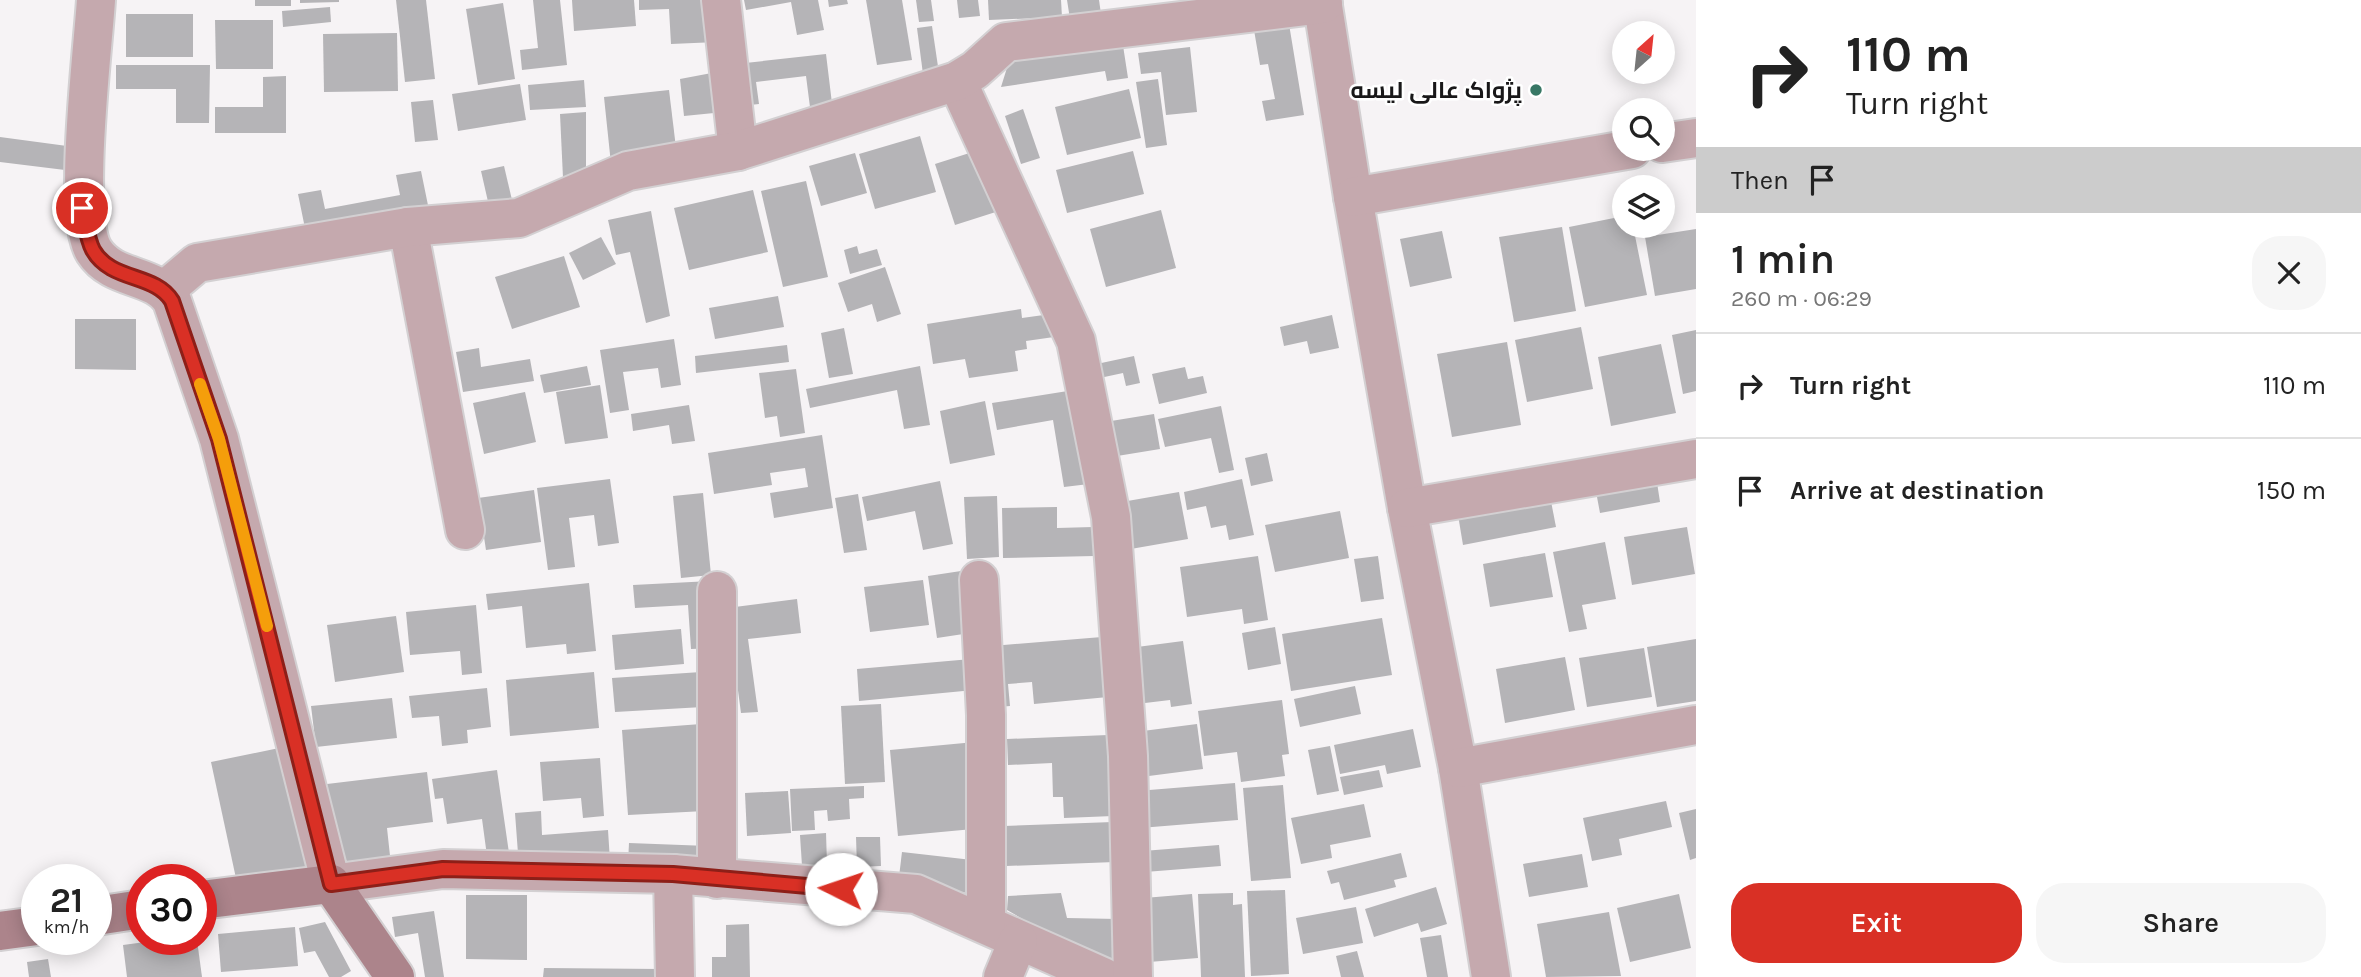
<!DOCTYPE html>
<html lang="en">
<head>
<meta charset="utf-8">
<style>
	body { margin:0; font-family:Karla,Cairo,sans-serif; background:#f6f6f6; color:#222; height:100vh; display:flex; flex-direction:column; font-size:26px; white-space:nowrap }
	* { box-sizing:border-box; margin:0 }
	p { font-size:23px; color:#767676 }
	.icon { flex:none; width:38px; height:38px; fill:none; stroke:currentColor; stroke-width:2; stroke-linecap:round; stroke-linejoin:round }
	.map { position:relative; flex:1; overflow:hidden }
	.panel { display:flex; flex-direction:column; background:#fff; width:665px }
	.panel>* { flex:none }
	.guide { background:#fff; color:#222; overflow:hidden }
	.needle { width:46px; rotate:27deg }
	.controls { position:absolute; left:1612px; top:21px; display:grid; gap:14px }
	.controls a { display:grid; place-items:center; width:63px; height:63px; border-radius:50%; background:#fff; box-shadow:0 4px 18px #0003; font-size:35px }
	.speed { position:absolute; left:21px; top:864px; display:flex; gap:14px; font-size:35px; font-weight:700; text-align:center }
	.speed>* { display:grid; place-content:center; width:91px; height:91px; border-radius:50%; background:#fff; box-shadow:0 4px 18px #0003; line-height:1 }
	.speed small { font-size:18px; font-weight:400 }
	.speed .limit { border:10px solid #d22; background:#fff; color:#111 }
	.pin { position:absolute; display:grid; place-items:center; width:60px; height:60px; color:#fff; margin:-30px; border:4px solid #fff; border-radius:50%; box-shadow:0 2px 7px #0007 }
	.me { position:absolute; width:77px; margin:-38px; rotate:274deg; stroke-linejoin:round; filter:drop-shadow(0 0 5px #0008) }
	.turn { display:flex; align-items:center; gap:24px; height:147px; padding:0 35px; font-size:32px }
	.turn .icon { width:91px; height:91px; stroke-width:2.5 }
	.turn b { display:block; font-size:49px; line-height:60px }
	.then { display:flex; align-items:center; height:66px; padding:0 35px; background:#0003; gap:14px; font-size:26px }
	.round { display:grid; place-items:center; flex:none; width:74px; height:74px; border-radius:28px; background:#f6f6f6 }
	.summary { display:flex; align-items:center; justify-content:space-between; height:119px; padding:0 35px }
	h1 { font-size:42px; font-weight:600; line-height:52px }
	.cta { display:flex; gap:14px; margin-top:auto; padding:14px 35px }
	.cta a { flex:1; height:80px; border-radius:28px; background:#d93025; color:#fff; font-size:28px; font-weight:600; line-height:80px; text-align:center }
	.cta a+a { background:#f6f6f6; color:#222 }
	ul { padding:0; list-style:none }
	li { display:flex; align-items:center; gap:21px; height:105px; padding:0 35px; border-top:2px solid #e0e0e0 }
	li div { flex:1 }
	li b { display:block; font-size:26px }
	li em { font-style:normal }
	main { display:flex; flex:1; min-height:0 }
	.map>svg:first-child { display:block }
	.building { fill:#b5b4b7 }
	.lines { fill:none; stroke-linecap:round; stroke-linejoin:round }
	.street-casing { stroke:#d3d0d2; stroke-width:42 }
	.secondary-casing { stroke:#d3d0d2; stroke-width:42 }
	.street { stroke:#c5a9ae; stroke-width:38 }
	.secondary { stroke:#ac848b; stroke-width:38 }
	.route-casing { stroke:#8d1f18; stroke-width:18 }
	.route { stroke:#d93025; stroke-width:12 }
	.slow { stroke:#f59e0b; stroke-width:12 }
	.poi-dot { fill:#387765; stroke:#fff; stroke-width:2.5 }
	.labels { text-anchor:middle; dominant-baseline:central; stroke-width:5; stroke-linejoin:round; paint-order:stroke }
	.poi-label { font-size:23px; font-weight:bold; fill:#191819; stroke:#fff; text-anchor:end }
</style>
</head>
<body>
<main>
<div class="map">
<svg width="1696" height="977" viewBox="0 0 1696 977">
	<rect width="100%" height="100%" fill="#f6f3f5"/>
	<g class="building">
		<rect x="255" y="0" width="36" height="6"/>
		<path d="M 300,0 L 339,0 L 339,2 L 300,3 Z"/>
		<path d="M 396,0 L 426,0 L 435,79 L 405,82 Z"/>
		<path d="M 533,0 L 560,0 L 567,65 L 522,70 L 520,50 L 538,48 Z"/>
		<path d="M 572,0 L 634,0 L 636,26 L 574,31 Z"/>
		<path d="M 639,0 L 715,0 L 717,42 L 671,44 L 669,9 L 639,10 Z"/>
		<path d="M 744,0 L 818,0 L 824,30 L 797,35 L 791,2 L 746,10 Z"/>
		<path d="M 828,0 L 847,0 L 848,4 L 829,7 Z"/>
		<path d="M 866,0 L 902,0 L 912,60 L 877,65 Z"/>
		<path d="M 916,0 L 931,0 L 934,21 L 919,22 Z"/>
		<path d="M 957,0 L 978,0 L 980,16 L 959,18 Z"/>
		<path d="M 988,0 L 1061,0 L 1062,17 L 989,20 Z"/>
		<path d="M 1067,0 L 1099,0 L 1101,14 L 1070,19 Z"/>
		<path d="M 503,3 L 515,79 L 478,85 L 466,9 Z"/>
		<path d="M 330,7 L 331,22 L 283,27 L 282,11 Z"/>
		<rect x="126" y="14" width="67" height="43"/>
		<path d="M 215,20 L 273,20 L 273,69 L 216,69 Z"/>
		<path d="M 1289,24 L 1304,115 L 1266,121 L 1262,101 L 1275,99 L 1268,64 L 1260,65 L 1254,30 Z"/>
		<path d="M 932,26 L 940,80 L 924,82 L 917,28 Z"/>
		<path d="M 397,33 L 398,91 L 324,92 L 323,34 Z"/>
		<path d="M 1122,39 L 1128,78 L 1107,81 L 1105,71 L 1001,87 L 1011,55 Z"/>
		<path d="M 1190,47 L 1197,112 L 1166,115 L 1161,72 L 1141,74 L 1138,53 Z"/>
		<path d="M 826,54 L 834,120 L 811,115 L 806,76 L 756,82 L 759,104 L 741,106 L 736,64 Z"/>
		<path d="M 116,65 L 210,65 L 209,123 L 176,123 L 176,89 L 116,89 Z"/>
		<path d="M 717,72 L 724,112 L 684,116 L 680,79 Z"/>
		<path d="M 286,76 L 286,133 L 215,133 L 215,107 L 263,107 L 263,77 Z"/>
		<path d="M 1158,79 L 1167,145 L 1146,148 L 1136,82 Z"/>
		<path d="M 584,80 L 586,107 L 530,110 L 528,85 Z"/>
		<path d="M 520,84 L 526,120 L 458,131 L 452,94 Z"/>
		<path d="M 1129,89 L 1141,138 L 1067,155 L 1055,107 Z"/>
		<path d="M 669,90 L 677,156 L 611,164 L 604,97 Z"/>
		<path d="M 433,100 L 438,140 L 415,142 L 411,102 Z"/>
		<path d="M 1023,109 L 1040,158 L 1021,164 L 1005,116 Z"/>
		<path d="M 586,112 L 586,171 L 563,178 L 560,114 Z"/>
		<path d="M 920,136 L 936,192 L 875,209 L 859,154 Z"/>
		<path d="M 0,137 L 67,146 L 65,170 L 0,162 Z"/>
		<path d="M 982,149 L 1002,210 L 955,225 L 935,164 Z"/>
		<path d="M 1133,151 L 1144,194 L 1067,213 L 1056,170 Z"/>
		<path d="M 855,153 L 867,193 L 821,206 L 809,166 Z"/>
		<path d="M 504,166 L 512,200 L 489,206 L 481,171 Z"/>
		<path d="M 421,171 L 430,215 L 307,238 L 298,194 L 321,190 L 325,209 L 400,195 L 396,175 Z"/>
		<path d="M 806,181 L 828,277 L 783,287 L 761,191 Z"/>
		<path d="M 753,190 L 768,252 L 689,270 L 674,208 Z"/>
		<path d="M 1161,210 L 1176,268 L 1106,287 L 1090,229 Z"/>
		<path d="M 651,211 L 670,316 L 646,323 L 630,252 L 616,255 L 608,220 Z"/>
		<path d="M 1624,216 L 1624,226 L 1633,226 L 1647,295 L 1585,307 L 1569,227 Z"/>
		<path d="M 1562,227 L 1576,311 L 1514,322 L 1499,237 Z"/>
		<path d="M 1696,229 L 1696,289 L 1655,296 L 1645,237 Z"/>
		<path d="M 1442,231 L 1452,278 L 1410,287 L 1400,239 Z"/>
		<path d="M 601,237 L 616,264 L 583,280 L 569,253 Z"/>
		<path d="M 857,246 L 859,254 L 877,249 L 882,265 L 850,274 L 844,250 Z"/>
		<path d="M 564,256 L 580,307 L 512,329 L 495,277 Z"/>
		<path d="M 885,267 L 901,314 L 877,322 L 872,304 L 848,312 L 838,283 Z"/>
		<path d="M 778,296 L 784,327 L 715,339 L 709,308 Z"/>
		<path d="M 1021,309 L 1022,318 L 1051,314 L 1054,337 L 1026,341 L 1027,349 L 1015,351 L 1018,371 L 969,378 L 965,359 L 933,364 L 927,324 Z"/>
		<path d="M 1332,315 L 1339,348 L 1310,354 L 1307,341 L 1284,346 L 1280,327 Z"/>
		<path d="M 75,319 L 136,319 L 136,370 L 75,369 Z"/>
		<path d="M 1581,327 L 1593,389 L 1527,402 L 1515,340 Z"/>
		<path d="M 844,328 L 853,374 L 829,378 L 821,333 Z"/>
		<path d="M 1696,330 L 1696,391 L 1683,394 L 1672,335 Z"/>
		<path d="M 674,339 L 681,385 L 661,388 L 658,368 L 623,372 L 629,410 L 610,413 L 600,350 Z"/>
		<path d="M 1507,342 L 1521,425 L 1452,437 L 1437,354 Z"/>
		<path d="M 1661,344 L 1676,413 L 1611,426 L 1598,357 Z"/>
		<path d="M 787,345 L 789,362 L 696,373 L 695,356 Z"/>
		<path d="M 479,348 L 481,367 L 530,359 L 534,381 L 463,392 L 456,352 Z"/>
		<path d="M 1134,356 L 1140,383 L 1126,386 L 1123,373 L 1095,379 L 1092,365 Z"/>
		<path d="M 587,366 L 591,385 L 544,393 L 540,375 Z"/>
		<path d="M 920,366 L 930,425 L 904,429 L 897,390 L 810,408 L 806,389 Z"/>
		<path d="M 1185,367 L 1188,379 L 1203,376 L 1207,393 L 1159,404 L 1152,374 Z"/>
		<path d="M 796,369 L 805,433 L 780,437 L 777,416 L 765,418 L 759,373 Z"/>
		<path d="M 600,385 L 608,438 L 565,444 L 556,392 Z"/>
		<path d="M 1074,390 L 1089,484 L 1064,487 L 1053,420 L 997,430 L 992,403 Z"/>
		<path d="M 525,392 L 536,442 L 484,454 L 473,403 Z"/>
		<path d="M 985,401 L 995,455 L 950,464 L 940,411 Z"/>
		<path d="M 689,405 L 695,441 L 672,444 L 669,425 L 633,431 L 631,414 Z"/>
		<path d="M 1221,406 L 1234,470 L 1219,473 L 1211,438 L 1165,447 L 1158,419 Z"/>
		<path d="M 1154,414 L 1160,449 L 1111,457 L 1105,422 Z"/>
		<path d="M 822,435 L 833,508 L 774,518 L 770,493 L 808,487 L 805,468 L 770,473 L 772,485 L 714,494 L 708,453 Z"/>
		<path d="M 1267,453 L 1273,481 L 1251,486 L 1245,458 Z"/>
		<path d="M 1656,476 L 1660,502 L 1600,513 L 1595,486 Z"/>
		<path d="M 610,479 L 619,543 L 598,546 L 594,515 L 569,518 L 575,567 L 548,570 L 537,488 Z"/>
		<path d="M 1242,479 L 1254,535 L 1229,540 L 1226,525 L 1211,528 L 1206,506 L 1187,510 L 1184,492 Z"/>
		<path d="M 940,481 L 953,544 L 923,550 L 915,511 L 867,521 L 862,497 Z"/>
		<path d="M 534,490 L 541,542 L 486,550 L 478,498 Z"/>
		<path d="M 1549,491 L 1556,527 L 1463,545 L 1457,509 Z"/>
		<path d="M 1179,492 L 1188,539 L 1125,550 L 1116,503 Z"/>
		<path d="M 703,493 L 711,575 L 681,578 L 673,496 Z"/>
		<path d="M 858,494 L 867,550 L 844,553 L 835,498 Z"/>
		<path d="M 997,496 L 999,557 L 967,559 L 964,497 Z"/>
		<path d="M 1057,507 L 1057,528 L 1093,527 L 1094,556 L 1003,558 L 1002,508 Z"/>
		<path d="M 1340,511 L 1349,558 L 1275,572 L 1265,525 Z"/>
		<path d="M 1687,527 L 1695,574 L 1632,585 L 1624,537 Z"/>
		<path d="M 1605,542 L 1616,599 L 1582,605 L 1587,629 L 1569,632 L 1553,552 Z"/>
		<path d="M 1545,553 L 1553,597 L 1490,607 L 1483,564 Z"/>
		<path d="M 1258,556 L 1268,620 L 1244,624 L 1242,609 L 1187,617 L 1180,567 Z"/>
		<path d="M 1378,556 L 1384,599 L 1361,602 L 1354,559 Z"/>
		<path d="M 961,571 L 970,633 L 937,638 L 928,576 Z"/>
		<path d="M 923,580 L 929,625 L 870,632 L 864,587 Z"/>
		<path d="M 711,581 L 716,648 L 691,649 L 688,605 L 635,608 L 633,585 Z"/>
		<path d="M 589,583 L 596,651 L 567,654 L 566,644 L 526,648 L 522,606 L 488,610 L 486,594 Z"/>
		<path d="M 797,599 L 801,633 L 748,639 L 758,712 L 741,713 L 727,608 Z"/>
		<path d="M 476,605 L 482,673 L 462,675 L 460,651 L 410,655 L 406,612 Z"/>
		<path d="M 396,616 L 404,672 L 335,682 L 327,625 Z"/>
		<path d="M 1382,618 L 1392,675 L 1291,691 L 1282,634 Z"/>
		<path d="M 1275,627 L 1281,664 L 1248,670 L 1242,633 Z"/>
		<path d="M 681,629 L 684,664 L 615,670 L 612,635 Z"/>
		<path d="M 1102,637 L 1108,697 L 1034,704 L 1032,682 L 1008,684 L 1010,706 L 998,707 L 992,646 Z"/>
		<path d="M 1696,639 L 1696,701 L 1657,707 L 1647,647 Z"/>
		<path d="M 1183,641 L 1192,704 L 1171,707 L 1170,700 L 1145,703 L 1137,647 Z"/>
		<path d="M 1644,648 L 1652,697 L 1587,707 L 1579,658 Z"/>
		<path d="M 1565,657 L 1575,710 L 1505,723 L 1496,669 Z"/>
		<path d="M 971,659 L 974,690 L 859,701 L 857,669 Z"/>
		<path d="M 594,672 L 599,728 L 510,736 L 506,680 Z"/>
		<path d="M 701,672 L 703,707 L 615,712 L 612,678 Z"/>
		<path d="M 1355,686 L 1361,714 L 1300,727 L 1294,699 Z"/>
		<path d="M 487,688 L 491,727 L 467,730 L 468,743 L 442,746 L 439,716 L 412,718 L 409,696 Z"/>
		<path d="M 392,698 L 397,738 L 316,747 L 311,706 Z"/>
		<path d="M 1282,700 L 1289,754 L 1282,755 L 1285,776 L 1241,782 L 1237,752 L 1204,756 L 1198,711 Z"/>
		<path d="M 881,704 L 885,782 L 845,784 L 841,706 Z"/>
		<path d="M 701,724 L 705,811 L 628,815 L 622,730 Z"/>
		<path d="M 1197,724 L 1203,769 L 1141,777 L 1135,732 Z"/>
		<path d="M 1413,729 L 1421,767 L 1387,774 L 1385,765 L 1340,774 L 1334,745 Z"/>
		<path d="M 1108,735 L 1113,816 L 1064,818 L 1063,797 L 1053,797 L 1052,763 L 1008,765 L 1007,739 Z"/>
		<path d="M 975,742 L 984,828 L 898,836 L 890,750 Z"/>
		<path d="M 1330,746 L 1339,791 L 1317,795 L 1308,750 Z"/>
		<path d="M 284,747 L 309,869 L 237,883 L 211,762 Z"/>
		<path d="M 600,758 L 604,816 L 583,818 L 581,798 L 543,801 L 540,762 Z"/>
		<path d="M 497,770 L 509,853 L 487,856 L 482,819 L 447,824 L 443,798 L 435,799 L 432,779 Z"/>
		<path d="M 1379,770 L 1383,787 L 1344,795 L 1340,777 Z"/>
		<path d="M 427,772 L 433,822 L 387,828 L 391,865 L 338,871 L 327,784 Z"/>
		<path d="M 1235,783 L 1238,820 L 1140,828 L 1137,791 Z"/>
		<path d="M 1283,785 L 1291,878 L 1251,881 L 1243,788 Z"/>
		<path d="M 864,786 L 864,798 L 849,799 L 850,819 L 828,821 L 827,810 L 814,811 L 815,830 L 792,831 L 790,789 Z"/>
		<path d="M 788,791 L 791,833 L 747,836 L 745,793 Z"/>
		<path d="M 1666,801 L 1672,827 L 1619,839 L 1622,855 L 1592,861 L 1583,818 Z"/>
		<path d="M 1364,804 L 1371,837 L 1330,845 L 1332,858 L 1301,864 L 1291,818 Z"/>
		<path d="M 1696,809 L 1696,858 L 1690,860 L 1679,813 Z"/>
		<path d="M 541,811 L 542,835 L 608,830 L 610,861 L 519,867 L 515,813 Z"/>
		<path d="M 1113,822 L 1115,862 L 1006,866 L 1004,826 Z"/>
		<path d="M 826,833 L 827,865 L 802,866 L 800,835 Z"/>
		<path d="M 856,837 L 880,837 L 881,866 L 857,867 Z"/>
		<path d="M 629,843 L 708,846 L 707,867 L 628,863 Z"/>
		<path d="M 1219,845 L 1221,866 L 1145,872 L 1143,851 Z"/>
		<path d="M 902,852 L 981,861 L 977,894 L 898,885 Z"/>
		<path d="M 1401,853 L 1407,877 L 1394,880 L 1396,887 L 1344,900 L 1339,882 L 1331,884 L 1327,871 Z"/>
		<path d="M 1582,854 L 1588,887 L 1529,897 L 1523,864 Z"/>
		<path d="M 1436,887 L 1447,924 L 1421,932 L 1418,923 L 1374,937 L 1365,909 Z"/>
		<path d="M 1285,890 L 1289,974 L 1251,976 L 1247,891 Z"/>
		<path d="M 1061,893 L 1067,918 L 1118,919 L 1123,956 L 1108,968 L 1007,910 L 1008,896 Z"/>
		<path d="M 1233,893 L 1233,905 L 1242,904 L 1245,977 L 1201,977 L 1198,894 Z"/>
		<path d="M 1192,894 L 1198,958 L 1149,962 L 1144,898 Z"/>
		<path d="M 1679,894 L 1691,948 L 1630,962 L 1617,908 Z"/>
		<path d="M 466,895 L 527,895 L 527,960 L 466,959 Z"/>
		<path d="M 1356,907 L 1363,943 L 1303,954 L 1296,918 Z"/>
		<path d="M 434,911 L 444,977 L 425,977 L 418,933 L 395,937 L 392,917 Z"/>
		<path d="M 1609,912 L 1621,976 L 1546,977 L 1537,924 Z"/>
		<path d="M 325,922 L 351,971 L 341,977 L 329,977 L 315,951 L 304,953 L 299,928 Z"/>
		<path d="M 749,924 L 750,977 L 712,977 L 712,957 L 726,957 L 726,925 Z"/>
		<path d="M 295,927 L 298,966 L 221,972 L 218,934 Z"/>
		<path d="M 1441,935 L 1448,977 L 1427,977 L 1420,938 Z"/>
		<path d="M 160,940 L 197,940 L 202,977 L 127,977 L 123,945 Z"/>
		<path d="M 1357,951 L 1364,977 L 1341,977 L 1336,956 Z"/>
		<path d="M 48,959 L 51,977 L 29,977 L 27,962 Z"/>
		<path d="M 544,968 L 661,969 L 661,977 L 543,977 Z"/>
	</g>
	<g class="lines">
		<defs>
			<g id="street">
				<path d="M 96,0 C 93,48 72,217 94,251 C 113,281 155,273 172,301 L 219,439 L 331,884 L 443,869 L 673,874 L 916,894 L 1103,977"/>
				<path d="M 721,0 L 738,151"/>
				<path d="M 1322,0 L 1353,197 L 1407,508 L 1458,768 L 1491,977"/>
				<path d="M 957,81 L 1076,341 L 1111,517 L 1128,756 L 1133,977"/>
				<path d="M 1662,143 L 1696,138"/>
				<path d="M 1353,197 L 1632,149"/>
				<path d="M 408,227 L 465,530"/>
				<path d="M 165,290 L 197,263 L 408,227 L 519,218 L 628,171 L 738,151 L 957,81 L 975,70 L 1006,42 L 1323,4"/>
				<path d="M 1407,508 L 1696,459"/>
				<path d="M 979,580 L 986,715 L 986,923"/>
				<path d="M 1458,768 L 1696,725"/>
				<path d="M 673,874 L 675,977"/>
				<path d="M 717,879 L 717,591"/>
				<path d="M 1003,977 L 1018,941"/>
			</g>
			<g id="secondary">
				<path d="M 201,900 L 331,884 L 395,977"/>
				<path d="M 96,916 L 142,909"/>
				<path d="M 0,931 L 37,926"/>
			</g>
		</defs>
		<use href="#street" class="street-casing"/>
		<use href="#secondary" class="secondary-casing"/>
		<use href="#street" class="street"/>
		<use href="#secondary" class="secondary"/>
	</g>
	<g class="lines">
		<defs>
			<path id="route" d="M 82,208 C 85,220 87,239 93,250 C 111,282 155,273 172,301 L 219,439 L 331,884 L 443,869 L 673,874 L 841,889"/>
		</defs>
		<use href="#route" class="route-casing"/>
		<use href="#route" class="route"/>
		<path class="slow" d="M 200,384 L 219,439 L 267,626"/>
	</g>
	<circle class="poi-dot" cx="1536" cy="90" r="7"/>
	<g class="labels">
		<g class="poi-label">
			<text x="1522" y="90">پژواک عالی لیسه</text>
		</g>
	</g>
</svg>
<div class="controls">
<a><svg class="needle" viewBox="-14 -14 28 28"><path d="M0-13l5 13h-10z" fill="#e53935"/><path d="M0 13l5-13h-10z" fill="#767676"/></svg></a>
<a><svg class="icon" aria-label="search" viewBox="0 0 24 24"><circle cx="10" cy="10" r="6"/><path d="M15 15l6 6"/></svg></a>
<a><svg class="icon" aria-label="layers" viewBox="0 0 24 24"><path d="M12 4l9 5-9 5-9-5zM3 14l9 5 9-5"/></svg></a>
</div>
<div class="speed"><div>21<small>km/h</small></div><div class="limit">30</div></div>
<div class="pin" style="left:82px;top:208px;background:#d93025"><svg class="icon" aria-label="arrive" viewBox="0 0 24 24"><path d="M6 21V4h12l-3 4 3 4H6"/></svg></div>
<svg class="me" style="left:841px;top:889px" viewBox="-20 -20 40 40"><circle r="19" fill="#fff"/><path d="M0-13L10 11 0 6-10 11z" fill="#d93025"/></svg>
</div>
<section class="panel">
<div class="guide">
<div class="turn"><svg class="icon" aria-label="right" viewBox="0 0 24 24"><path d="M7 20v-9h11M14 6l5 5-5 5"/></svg><div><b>110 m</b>Turn right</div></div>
<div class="then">Then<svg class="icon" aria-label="arrive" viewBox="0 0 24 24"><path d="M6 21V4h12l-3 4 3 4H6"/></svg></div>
</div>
<div class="summary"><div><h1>1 min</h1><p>260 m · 06:29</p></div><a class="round"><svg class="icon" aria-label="close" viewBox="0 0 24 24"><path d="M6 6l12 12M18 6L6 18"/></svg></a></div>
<ul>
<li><svg class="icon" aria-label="right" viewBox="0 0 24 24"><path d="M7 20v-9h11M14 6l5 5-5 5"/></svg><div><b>Turn right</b></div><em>110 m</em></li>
<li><svg class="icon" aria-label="arrive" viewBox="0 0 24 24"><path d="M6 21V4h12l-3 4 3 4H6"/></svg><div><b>Arrive at destination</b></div><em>150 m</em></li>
</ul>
<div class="cta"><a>Exit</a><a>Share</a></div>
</section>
</main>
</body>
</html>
